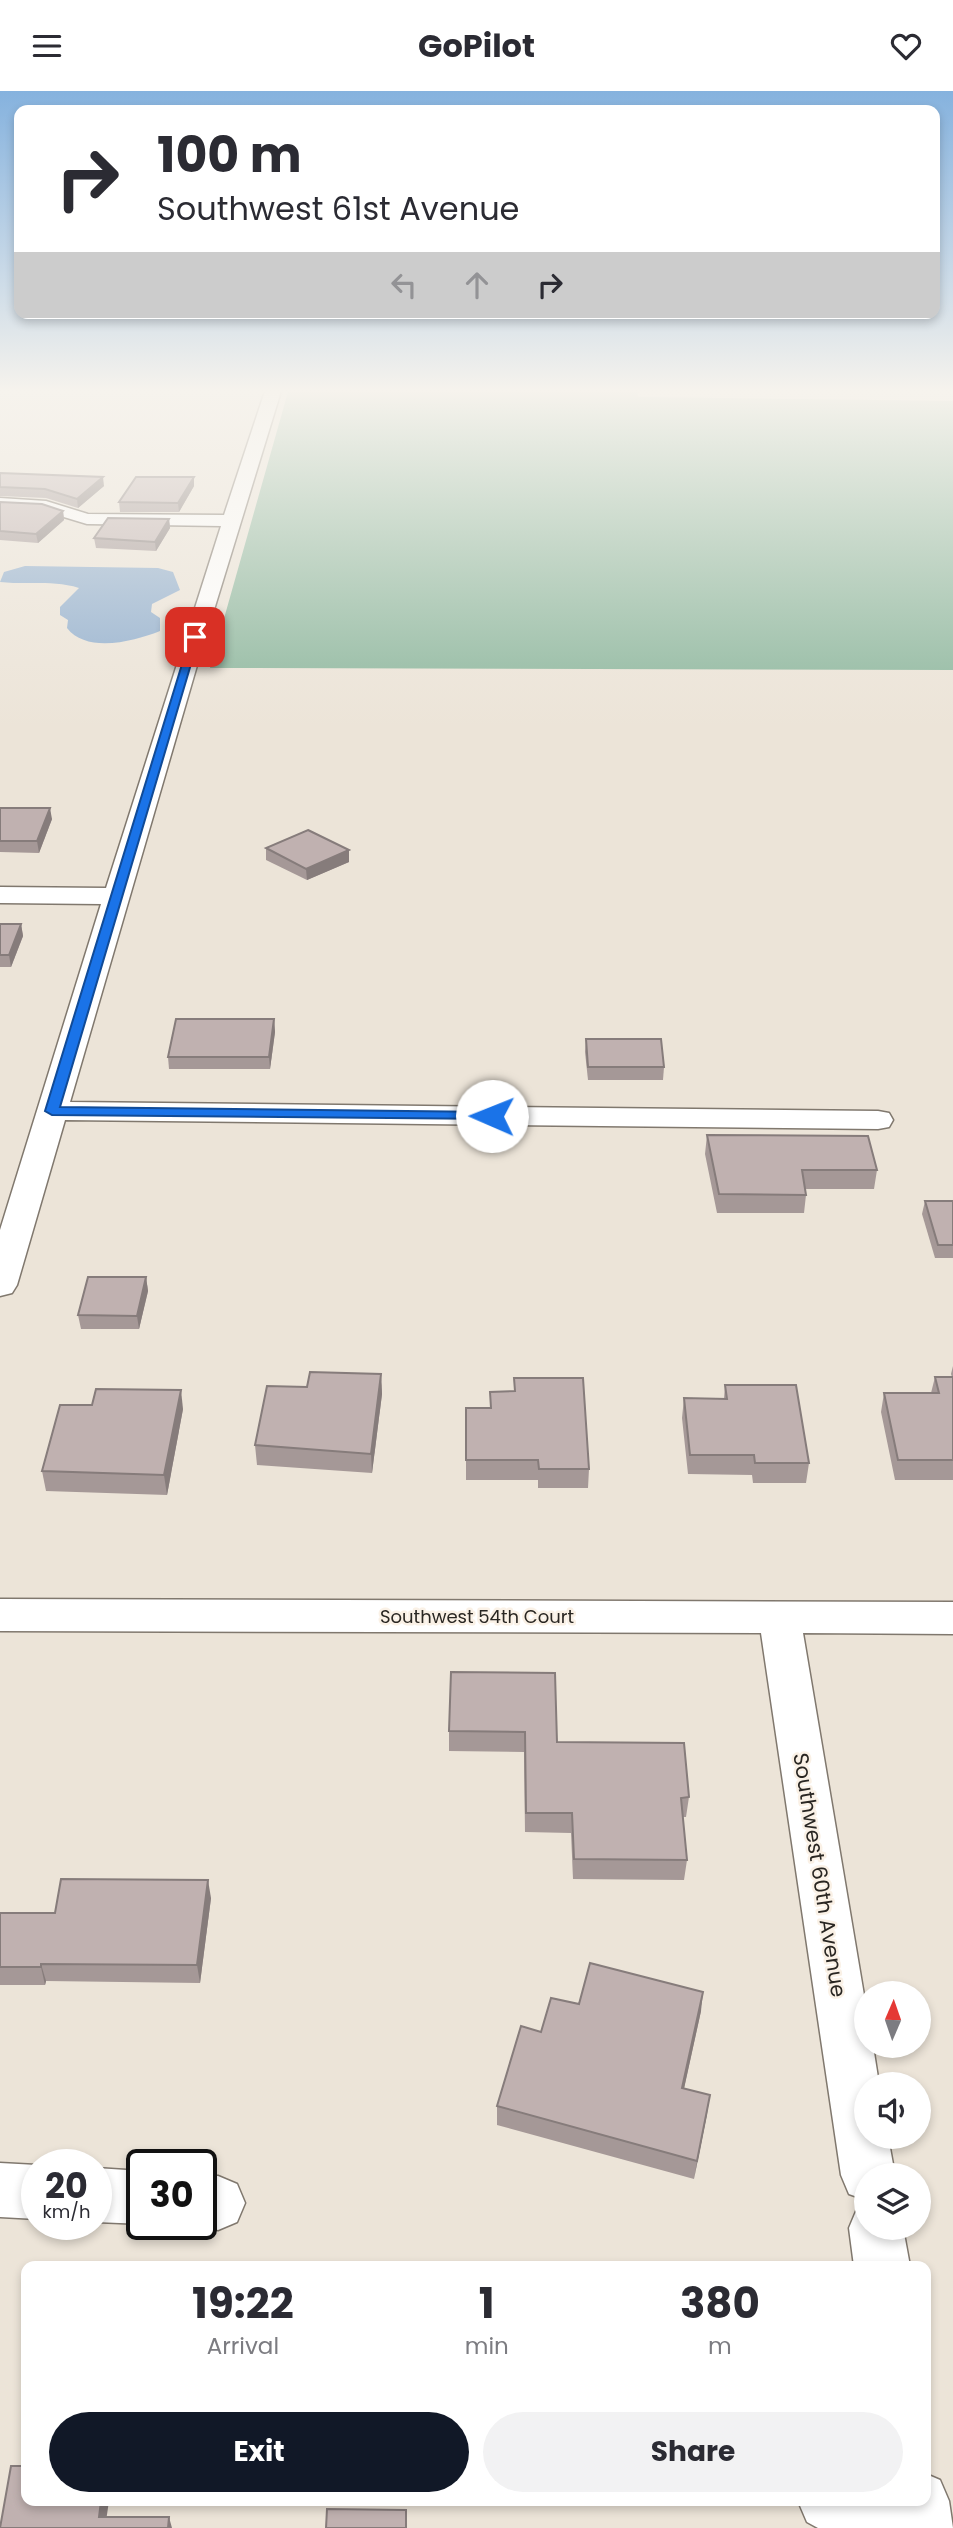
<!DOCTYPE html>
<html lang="en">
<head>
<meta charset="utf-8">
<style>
	body { margin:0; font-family:Poppins,sans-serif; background:#f2f2f3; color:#2b2b33; height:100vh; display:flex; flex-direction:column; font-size:26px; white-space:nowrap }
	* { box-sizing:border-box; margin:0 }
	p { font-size:23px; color:#7c7c81 }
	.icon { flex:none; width:38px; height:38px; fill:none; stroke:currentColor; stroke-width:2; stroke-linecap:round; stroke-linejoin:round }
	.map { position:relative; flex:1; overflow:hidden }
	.details { position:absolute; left:21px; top:2170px; width:910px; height:245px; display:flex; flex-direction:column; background:#fff; border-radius:14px; box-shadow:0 4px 10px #0003 }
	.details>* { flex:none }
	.guide { position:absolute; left:14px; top:14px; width:926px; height:214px; border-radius:14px; box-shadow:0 4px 10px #0003; background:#fff; color:#2b2b33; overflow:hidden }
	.needle { width:46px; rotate:2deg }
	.buttons { position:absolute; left:854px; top:1890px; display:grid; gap:14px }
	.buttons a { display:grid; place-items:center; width:77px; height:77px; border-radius:50%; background:#fff; box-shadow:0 4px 10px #0003; font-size:35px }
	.speed { position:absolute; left:21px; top:2058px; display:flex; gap:14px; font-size:35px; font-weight:700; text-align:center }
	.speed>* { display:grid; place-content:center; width:91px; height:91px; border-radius:50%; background:#fff; box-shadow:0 4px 10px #0003; line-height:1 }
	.speed small { font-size:18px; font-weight:400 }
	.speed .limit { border:4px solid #111; border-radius:10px; background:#fff; color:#111 }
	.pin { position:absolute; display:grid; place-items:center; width:60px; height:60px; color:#fff; margin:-30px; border-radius:14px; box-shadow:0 4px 10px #0006 }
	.me { position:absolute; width:77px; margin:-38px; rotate:271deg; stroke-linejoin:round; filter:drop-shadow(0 0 5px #0008) }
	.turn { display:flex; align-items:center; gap:24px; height:147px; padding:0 28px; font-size:32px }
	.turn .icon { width:91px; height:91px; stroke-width:2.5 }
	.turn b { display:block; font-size:49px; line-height:60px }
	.lanes { display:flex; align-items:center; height:66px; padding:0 28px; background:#0003; justify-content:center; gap:35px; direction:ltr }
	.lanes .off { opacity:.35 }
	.eta { display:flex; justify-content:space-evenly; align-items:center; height:119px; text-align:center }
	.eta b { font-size:42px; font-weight:700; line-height:49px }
	.action { display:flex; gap:14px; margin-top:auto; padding:14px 28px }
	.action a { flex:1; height:80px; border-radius:42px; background:#111827; color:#fff; font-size:28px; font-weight:700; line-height:80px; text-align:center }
	.action a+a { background:#f2f2f3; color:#2b2b33 }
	header { display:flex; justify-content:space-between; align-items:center; height:91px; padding:0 28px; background:#fff; font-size:32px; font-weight:700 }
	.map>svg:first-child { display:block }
	.forest { fill:#8db79e }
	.water { fill:#90aece }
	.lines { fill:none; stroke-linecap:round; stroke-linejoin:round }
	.minor-casing { stroke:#80786e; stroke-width:3 }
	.minor { fill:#fff; fill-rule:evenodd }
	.wall { fill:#a59897 }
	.shaded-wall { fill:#867c7b }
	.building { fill:#c0b1b0; stroke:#867c7b; stroke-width:2 }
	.route { fill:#1a73e8; stroke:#114b97; stroke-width:2 }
	.labels { text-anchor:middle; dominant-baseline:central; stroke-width:5; stroke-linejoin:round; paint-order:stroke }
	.street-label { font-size:18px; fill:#292622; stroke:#faf1e6 }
	.near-street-label { font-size:21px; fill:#292622; stroke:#faf1e6 }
</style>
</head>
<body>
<header><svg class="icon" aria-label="menu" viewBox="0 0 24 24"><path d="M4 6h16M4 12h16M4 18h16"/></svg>GoPilot<svg class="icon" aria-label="heart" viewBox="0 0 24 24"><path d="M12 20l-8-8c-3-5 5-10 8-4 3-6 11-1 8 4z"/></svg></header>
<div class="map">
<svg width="953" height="2437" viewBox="0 0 953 2437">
	<rect width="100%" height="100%" fill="#ece4d8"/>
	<path class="forest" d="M 463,297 L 637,297 L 638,306 L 953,310 L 953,579 L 210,577 L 288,301 L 453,301 Z"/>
	<path class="water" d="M 25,475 L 158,477 L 173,481 L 180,499 L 152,513 L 151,521 L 160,527 L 160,540 C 135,550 87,563 67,537 L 68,529 L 60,524 L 60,516 L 79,497 C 52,489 27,494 0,491 L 4,481 Z"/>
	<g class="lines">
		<defs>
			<g id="minor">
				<path d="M 266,297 L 282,297 L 198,571 L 70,1011 L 878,1020 L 889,1022 L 893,1029 L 889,1036 L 878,1038 L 65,1029 L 17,1194 L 12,1202 L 0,1205 L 0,1139 L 101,813 L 0,812 L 0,796 L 106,797 L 221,435 L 87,433 L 44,420 L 0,417 L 0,407 L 46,410 L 88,423 L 224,424 Z"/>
				<path d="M 0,1508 L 953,1511 L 953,1543 L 803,1542 L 866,1916 L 866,1955 L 873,1955 L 879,1993 L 866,1993 L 866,2046 L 888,2046 L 895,2084 L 866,2084 L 866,2109 L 849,2103 L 841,2084 L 761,1542 L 0,1540 Z"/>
				<path d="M 0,2072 L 37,2074 L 37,2128 L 0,2126 Z"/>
				<path d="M 96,2077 L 142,2080 L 143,2133 L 96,2131 Z"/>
				<path d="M 201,2084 L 218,2085 L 237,2093 L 245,2112 L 237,2131 L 218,2139 L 190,2133 L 201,2133 Z"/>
				<path d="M 866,2114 L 866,2137 L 903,2137 L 910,2175 L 854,2175 L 849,2137 L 857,2118 Z"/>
				<path d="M 926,2383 L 940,2389 L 949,2410 L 953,2437 L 818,2437 L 807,2431 L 798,2410 L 926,2410 Z"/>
			</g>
		</defs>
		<use href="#minor" class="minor-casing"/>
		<use href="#minor" class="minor"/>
	</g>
	<g class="wall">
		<path d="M 0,382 L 104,395 L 78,417 L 46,407 L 0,405 Z"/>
		<path d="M 194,395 L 179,421 L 120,421 L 119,411 Z"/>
		<path d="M 0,411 L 63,420 L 64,429 L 38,452 L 0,449 Z"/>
		<path d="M 169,428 L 170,437 L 156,460 L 96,457 L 94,447 Z"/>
		<path d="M 0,717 L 52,728 L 39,762 L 0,761 Z"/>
		<path d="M 266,757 L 349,771 L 307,789 L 266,769 Z"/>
		<path d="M 0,833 L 21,833 L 23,845 L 11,876 L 0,876 Z"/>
		<path d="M 274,928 L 275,941 L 270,978 L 169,978 L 168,966 Z"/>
		<path d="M 586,948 L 664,976 L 663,989 L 588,989 L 585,961 Z"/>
		<path d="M 707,1044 L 877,1079 L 874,1098 L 805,1098 L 806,1104 L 804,1122 L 717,1122 L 705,1063 Z"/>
		<path d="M 925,1110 L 953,1110 L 953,1167 L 935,1167 L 922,1123 Z"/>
		<path d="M 146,1186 L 148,1200 L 139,1238 L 81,1238 L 78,1224 Z"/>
		<path d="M 953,1275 L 953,1389 L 895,1389 L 881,1321 L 884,1302 L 931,1302 L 935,1286 L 952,1286 L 951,1283 Z"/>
		<path d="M 381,1283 L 382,1303 L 372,1382 L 257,1374 L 255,1354 L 307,1296 Z"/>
		<path d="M 514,1287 L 589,1378 L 588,1397 L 538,1397 L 538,1389 L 466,1389 L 466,1317 L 490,1317 L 514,1301 Z"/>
		<path d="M 725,1294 L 809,1372 L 806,1392 L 753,1392 L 752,1384 L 688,1383 L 682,1327 L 684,1307 L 724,1308 Z"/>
		<path d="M 183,1318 L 167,1404 L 46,1400 L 42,1380 Z"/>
		<path d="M 555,1582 L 557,1651 L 689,1706 L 686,1726 L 683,1726 L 687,1769 L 684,1789 L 573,1788 L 571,1742 L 525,1741 L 524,1661 L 449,1660 L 449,1640 Z"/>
		<path d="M 211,1807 L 200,1892 L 46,1890 L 45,1894 L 0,1894 L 0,1822 L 55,1822 Z"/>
		<path d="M 579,1913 L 701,1920 L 684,1997 L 707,2023 L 694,2088 L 497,2034 L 497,2015 Z"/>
	</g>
	<g class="shaded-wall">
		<path d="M 103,386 L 104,395 L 78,417 L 77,408 Z"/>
		<path d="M 194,386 L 194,395 L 179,421 L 178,412 Z"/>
		<path d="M 63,420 L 64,429 L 38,452 L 36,443 Z"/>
		<path d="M 169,428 L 170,437 L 156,460 L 155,451 Z"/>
		<path d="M 50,717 L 52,728 L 39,762 L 37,750 Z"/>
		<path d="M 349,759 L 349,771 L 307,789 L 306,778 Z"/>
		<path d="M 21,833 L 23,845 L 11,876 L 9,864 Z"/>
		<path d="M 274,928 L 275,941 L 270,978 L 269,966 Z"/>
		<path d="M 146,1186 L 148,1200 L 139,1238 L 137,1225 Z"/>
		<path d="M 381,1283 L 382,1303 L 372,1382 L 371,1363 Z"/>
		<path d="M 181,1299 L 183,1318 L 167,1404 L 164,1384 Z"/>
		<path d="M 208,1789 L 211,1807 L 200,1892 L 197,1874 Z"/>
		<path d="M 41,1873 L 46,1890 L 45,1894 L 41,1876 Z"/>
		<path d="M 703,1901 L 701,1920 L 680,2016 L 682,1997 Z"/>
		<path d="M 710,2004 L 707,2023 L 694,2088 L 697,2070 Z"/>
		<path d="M 101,2410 L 109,2410 L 105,2437 L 99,2426 Z"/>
		<path d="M 169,2426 L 172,2437 L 168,2437 Z"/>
	</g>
	<g class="building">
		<path d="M 0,382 L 103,386 L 77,408 L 45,398 L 0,396 Z"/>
		<path d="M 136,386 L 194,386 L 178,412 L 119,411 Z"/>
		<path d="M 0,411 L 42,413 L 63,420 L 36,443 L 0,440 Z"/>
		<path d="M 108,427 L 169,428 L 155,451 L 94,447 Z"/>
		<path d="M 0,717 L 50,717 L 37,750 L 0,750 Z"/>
		<path d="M 308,739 L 349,759 L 306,778 L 266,757 Z"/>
		<path d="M 0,833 L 21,833 L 9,864 L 0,864 Z"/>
		<path d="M 176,928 L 274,928 L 269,966 L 168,966 Z"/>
		<path d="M 586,948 L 661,948 L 664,976 L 588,976 Z"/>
		<path d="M 707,1044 L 868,1045 L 877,1079 L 802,1079 L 806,1104 L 719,1103 Z"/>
		<path d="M 925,1110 L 953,1110 L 953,1154 L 938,1154 Z"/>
		<path d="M 88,1186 L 146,1186 L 137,1225 L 78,1224 Z"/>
		<path d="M 310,1281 L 381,1283 L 371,1363 L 255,1354 L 267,1295 L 307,1296 Z"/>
		<path d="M 935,1286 L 953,1286 L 953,1369 L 898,1369 L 884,1302 L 939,1302 Z"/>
		<path d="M 514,1287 L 583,1287 L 589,1378 L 539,1378 L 538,1369 L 466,1369 L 466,1317 L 491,1317 L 490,1301 L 515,1300 Z"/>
		<path d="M 725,1294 L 796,1294 L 809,1372 L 755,1372 L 754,1364 L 690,1364 L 684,1307 L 727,1308 Z"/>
		<path d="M 96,1298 L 181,1299 L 164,1384 L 42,1380 L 60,1314 L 92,1314 Z"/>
		<path d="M 451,1581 L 555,1582 L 557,1651 L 684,1652 L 689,1706 L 681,1707 L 687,1769 L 574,1768 L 572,1722 L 526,1722 L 525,1641 L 449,1640 Z"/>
		<path d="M 61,1788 L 208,1789 L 197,1874 L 41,1873 L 41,1876 L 0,1876 L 0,1822 L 55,1822 Z"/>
		<path d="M 590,1872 L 703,1901 L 682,1997 L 710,2004 L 697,2070 L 497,2015 L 521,1935 L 541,1941 L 551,1907 L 579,1913 Z"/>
		<path d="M 11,2375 L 26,2375 L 26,2410 L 101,2410 L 99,2426 L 169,2426 L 168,2437 L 0,2437 Z"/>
		<path d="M 327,2418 L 406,2419 L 406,2437 L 326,2437 Z"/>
	</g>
	<linearGradient id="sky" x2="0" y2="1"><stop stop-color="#85b2de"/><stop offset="0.47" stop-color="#f6f3ed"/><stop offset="1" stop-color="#f6f3ed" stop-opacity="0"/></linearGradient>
	<rect width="953" height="638" fill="url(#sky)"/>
	<path class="route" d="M 191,544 L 199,546 L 60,1016 L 492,1021 L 499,1025 L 497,1028 L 52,1024 L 45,1020 Z"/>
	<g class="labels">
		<g class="street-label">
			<text x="477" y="1525">Southwest 54th Court</text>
		</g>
		<g class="near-street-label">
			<text transform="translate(820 1784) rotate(81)">Southwest 60th Avenue</text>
		</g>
	</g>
</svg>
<div class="buttons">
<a><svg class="needle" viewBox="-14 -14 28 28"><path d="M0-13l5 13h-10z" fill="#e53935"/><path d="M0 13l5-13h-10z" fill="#7c7c81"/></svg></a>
<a><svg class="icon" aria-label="sound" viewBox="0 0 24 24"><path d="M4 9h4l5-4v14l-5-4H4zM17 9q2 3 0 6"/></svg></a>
<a><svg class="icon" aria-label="layers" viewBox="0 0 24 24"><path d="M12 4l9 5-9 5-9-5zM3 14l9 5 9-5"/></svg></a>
</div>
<div class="speed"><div>20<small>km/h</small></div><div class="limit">30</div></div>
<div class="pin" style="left:195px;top:546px;background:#d93025"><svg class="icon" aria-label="arrive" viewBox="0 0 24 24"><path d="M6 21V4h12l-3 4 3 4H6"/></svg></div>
<svg class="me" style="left:492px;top:1025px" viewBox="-20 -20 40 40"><circle r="19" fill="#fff"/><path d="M0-13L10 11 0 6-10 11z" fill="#1a73e8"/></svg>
<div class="guide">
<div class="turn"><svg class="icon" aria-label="right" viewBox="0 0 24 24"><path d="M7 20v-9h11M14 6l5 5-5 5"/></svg><div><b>100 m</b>Southwest 61st Avenue</div></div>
<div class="lanes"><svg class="icon off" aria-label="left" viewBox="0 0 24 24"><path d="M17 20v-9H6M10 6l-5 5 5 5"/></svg><svg class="icon off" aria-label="ahead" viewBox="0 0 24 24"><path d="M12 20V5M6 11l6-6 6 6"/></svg><svg class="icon" aria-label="right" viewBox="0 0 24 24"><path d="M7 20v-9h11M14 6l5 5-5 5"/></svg></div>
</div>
<section class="details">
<div class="eta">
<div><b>19:22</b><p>Arrival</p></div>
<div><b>1</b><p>min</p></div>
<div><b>380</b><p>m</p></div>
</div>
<div class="action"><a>Exit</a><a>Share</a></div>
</section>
</div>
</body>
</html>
